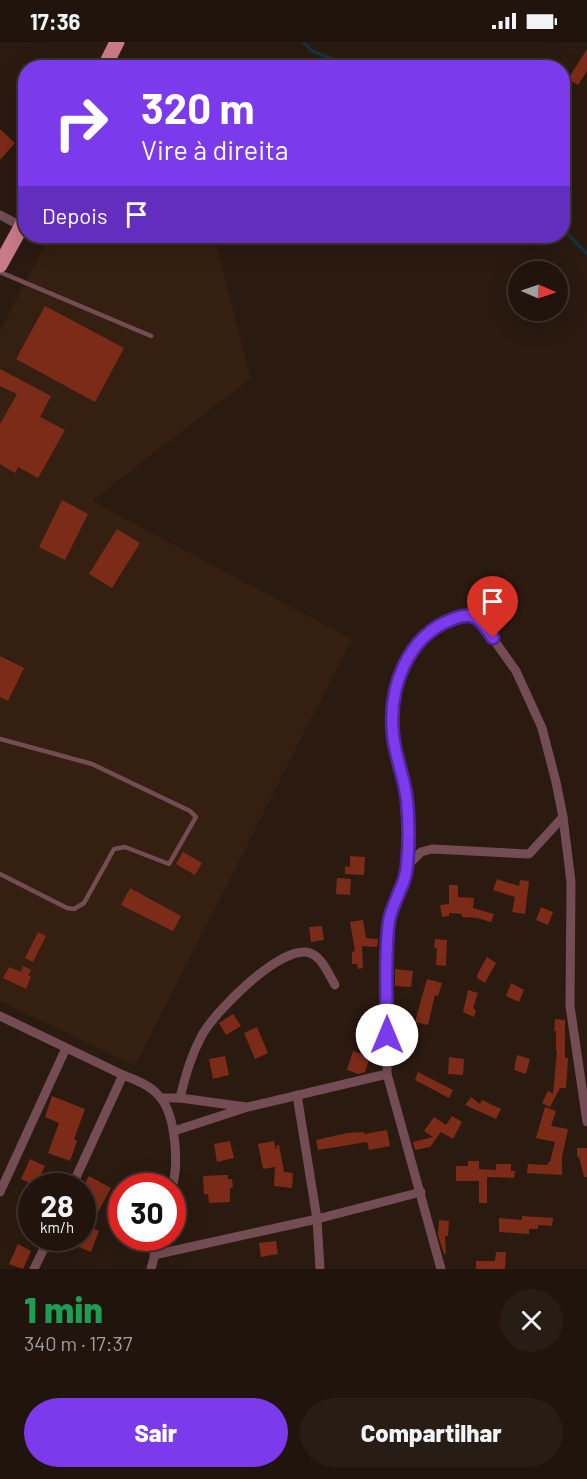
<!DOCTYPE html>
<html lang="pt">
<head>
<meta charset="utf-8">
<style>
	body { margin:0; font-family:Barlow,sans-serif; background:#281d15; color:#f1f3f6; height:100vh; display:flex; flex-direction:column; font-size:22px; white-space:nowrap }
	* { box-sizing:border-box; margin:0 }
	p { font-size:20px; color:#a29e9d }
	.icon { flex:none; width:33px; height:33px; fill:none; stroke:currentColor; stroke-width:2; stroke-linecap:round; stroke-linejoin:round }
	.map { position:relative; height:1227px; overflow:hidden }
	.drawer { display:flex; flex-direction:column; background:#20140c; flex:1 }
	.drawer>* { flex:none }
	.guide { position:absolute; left:18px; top:18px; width:552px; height:183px; border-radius:24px; box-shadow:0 6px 24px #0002,0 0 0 2px #3d332d; background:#7c3aed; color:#fff; overflow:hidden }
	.needle { width:39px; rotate:92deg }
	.tools { position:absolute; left:508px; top:219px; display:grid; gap:12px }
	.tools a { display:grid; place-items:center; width:60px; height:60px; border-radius:50%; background:#20140c; box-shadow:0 6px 24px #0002,0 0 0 2px #3d332d; font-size:30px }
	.speed { position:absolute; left:18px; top:1131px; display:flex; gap:12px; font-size:30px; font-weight:700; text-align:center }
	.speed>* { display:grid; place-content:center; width:78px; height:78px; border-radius:50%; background:#20140c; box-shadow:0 6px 24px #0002,0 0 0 2px #3d332d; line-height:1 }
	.speed small { font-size:15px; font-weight:400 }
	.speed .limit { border:9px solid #d22; background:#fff; color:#111 }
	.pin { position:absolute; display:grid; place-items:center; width:51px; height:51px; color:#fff; margin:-62px -26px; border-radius:50% 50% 50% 0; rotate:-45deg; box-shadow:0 0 6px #0007 }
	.pin .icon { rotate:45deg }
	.me { position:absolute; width:66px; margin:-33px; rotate:0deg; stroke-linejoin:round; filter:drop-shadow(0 0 4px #0008) }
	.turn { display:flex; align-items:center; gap:21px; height:126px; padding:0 24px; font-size:27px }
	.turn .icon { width:78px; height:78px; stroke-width:2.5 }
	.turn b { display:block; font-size:42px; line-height:51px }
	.then { display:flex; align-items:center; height:57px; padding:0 24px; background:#0003; gap:12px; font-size:22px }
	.round { display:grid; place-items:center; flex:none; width:63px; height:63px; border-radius:32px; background:#281d15 }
	.headline { display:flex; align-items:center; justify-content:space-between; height:102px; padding:0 24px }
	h1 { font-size:36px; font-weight:800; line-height:45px; color:#1e9e55 }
	.primary-button { display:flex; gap:12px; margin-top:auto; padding:12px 24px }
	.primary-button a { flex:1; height:69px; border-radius:36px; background:#7c3aed; color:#fff; font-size:24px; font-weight:800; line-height:69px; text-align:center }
	.primary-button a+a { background:#281d15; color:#f1f3f6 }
	.status { display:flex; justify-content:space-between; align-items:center; height:42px; padding:0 30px; background:#20140c; direction:ltr }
	.status svg { height:16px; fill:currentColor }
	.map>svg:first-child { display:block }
	.built { fill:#341f10 }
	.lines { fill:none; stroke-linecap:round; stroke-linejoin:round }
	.stream { stroke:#123442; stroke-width:3 }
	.building { fill:#7c2b18 }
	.lane { stroke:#734d53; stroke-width:4.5 }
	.street { stroke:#734d53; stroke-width:9 }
	.primary { stroke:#c97a89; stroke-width:15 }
	.route-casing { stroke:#51269a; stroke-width:15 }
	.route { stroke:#7c3aed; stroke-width:10 }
</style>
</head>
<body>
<div class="status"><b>17:36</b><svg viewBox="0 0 49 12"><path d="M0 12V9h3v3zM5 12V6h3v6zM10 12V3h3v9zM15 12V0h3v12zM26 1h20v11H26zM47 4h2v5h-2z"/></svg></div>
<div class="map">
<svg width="587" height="1227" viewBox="0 0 587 1227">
	<rect width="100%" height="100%" fill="#2a1a10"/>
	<path class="built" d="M 49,194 L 214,194 L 251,336 L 92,459 L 352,597 L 135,1024 L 0,959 L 0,290 Z"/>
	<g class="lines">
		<g class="stream">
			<path d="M 303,0 L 312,9 L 356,26"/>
			<path d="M 562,186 L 587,212"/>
		</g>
	</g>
	<g class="building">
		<path d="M 587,7 L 587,29 L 578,43 L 568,37 Z"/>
		<path d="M 0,87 L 15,101 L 0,118 Z"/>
		<path d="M 45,264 L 124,306 L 95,360 L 16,317 Z"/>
		<path d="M 0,327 L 51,354 L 40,375 L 65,388 L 38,436 L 18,425 L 15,431 L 0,422 L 0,382 L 17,352 L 0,344 Z"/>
		<path d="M 62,458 L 88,472 L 65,518 L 39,505 Z"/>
		<path d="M 117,487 L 140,501 L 112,546 L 89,532 Z"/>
		<path d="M 0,614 L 24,626 L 8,659 L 0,655 Z"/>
		<path d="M 183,810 L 202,821 L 195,833 L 176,822 Z"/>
		<path d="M 350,814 L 365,815 L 364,833 L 345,832 L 345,824 L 350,825 Z"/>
		<path d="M 337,836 L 351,837 L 350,853 L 336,852 Z"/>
		<path d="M 497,837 L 519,844 L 520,838 L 529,839 L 525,872 L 512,870 L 515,855 L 493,848 Z"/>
		<path d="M 449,843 L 458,843 L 458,855 L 474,856 L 473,866 L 494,872 L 491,880 L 477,876 L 462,875 L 462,872 L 449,871 L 449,874 L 442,875 L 440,863 L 449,862 Z"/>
		<path d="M 130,846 L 181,874 L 173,889 L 121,863 Z"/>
		<path d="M 541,865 L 553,870 L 548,883 L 536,878 Z"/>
		<path d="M 363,878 L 366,896 L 378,897 L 377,905 L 362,904 L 363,926 L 358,927 L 357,922 L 352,922 L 352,910 L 355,909 L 350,880 Z"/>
		<path d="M 322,884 L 324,898 L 311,900 L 309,885 Z"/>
		<path d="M 38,890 L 46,894 L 33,920 L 25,916 Z"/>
		<path d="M 435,897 L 447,898 L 446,924 L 436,923 L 437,906 L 434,906 Z"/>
		<path d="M 487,915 L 496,921 L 485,941 L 477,936 L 477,933 Z"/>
		<path d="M 23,924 L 31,928 L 28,933 L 31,935 L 26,947 L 3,936 L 9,925 L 21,930 Z"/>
		<path d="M 395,927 L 413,929 L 411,945 L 395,944 Z"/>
		<path d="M 427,937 L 442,941 L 438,954 L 435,953 L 428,983 L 415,980 Z"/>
		<path d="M 511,941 L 524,948 L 519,960 L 506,954 Z"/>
		<path d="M 468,948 L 478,951 L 473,966 L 476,968 L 474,975 L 463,970 Z"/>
		<path d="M 395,970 L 405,971 L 404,990 L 394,990 Z"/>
		<path d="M 233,972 L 241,984 L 226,993 L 219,981 Z"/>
		<path d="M 555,977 L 565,978 L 565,1016 L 568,1016 L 566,1046 L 560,1046 L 550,1065 L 542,1061 L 548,1049 L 553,1052 L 557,1009 L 556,1009 L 556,989 L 554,989 Z"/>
		<path d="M 257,985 L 268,1011 L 255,1017 L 244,991 Z"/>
		<path d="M 353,1009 L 370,1015 L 365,1030 L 358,1032 L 347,1028 Z"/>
		<path d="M 517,1013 L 530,1017 L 526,1032 L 514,1028 Z"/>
		<path d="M 225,1014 L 229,1033 L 213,1037 L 209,1017 Z"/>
		<path d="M 449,1015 L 464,1017 L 463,1033 L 448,1032 Z"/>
		<path d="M 418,1030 L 453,1048 L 449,1056 L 415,1038 Z"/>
		<path d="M 52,1054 L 85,1067 L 74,1097 L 77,1099 L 70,1119 L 48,1111 L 59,1081 L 45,1075 Z"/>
		<path d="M 471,1055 L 480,1062 L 482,1058 L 501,1067 L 496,1077 L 465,1063 Z"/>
		<path d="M 545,1065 L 556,1069 L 551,1084 L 568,1087 L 562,1115 L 562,1133 L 527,1131 L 528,1122 L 548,1123 L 548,1120 L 550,1120 L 555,1100 L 536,1096 Z"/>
		<path d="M 452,1074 L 462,1080 L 453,1097 L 441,1090 L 430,1105 L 415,1108 L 413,1100 L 433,1095 L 424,1089 L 434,1075 L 446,1083 Z"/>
		<path d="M 387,1088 L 390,1104 L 369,1108 L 367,1100 L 318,1108 L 316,1098 L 347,1091 L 364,1090 L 364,1092 Z"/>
		<path d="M 230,1099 L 234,1116 L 217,1120 L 214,1102 Z"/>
		<path d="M 274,1099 L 276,1108 L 277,1103 L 279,1103 L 284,1130 L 293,1131 L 292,1146 L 274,1144 L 275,1125 L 263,1127 L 258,1102 Z"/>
		<path d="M 577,1106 L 587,1106 L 587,1135 L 584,1135 L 579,1115 L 577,1115 Z"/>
		<path d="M 30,1117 L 45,1124 L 36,1144 L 21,1137 Z"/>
		<path d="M 468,1119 L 479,1119 L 479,1127 L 496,1128 L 496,1122 L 511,1122 L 511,1129 L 515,1129 L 514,1136 L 487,1135 L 487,1161 L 479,1161 L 479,1139 L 456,1139 L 456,1124 L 468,1124 Z"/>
		<path d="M 224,1133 L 228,1133 L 228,1137 L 232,1137 L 233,1145 L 230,1146 L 230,1160 L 209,1161 L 208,1152 L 204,1152 L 203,1134 Z"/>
		<path d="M 89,1134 L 111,1146 L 90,1185 L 99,1189 L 91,1210 L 57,1196 L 82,1196 L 82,1147 Z"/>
		<path d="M 522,1174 L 553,1176 L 552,1184 L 538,1183 L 538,1187 L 529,1187 L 529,1192 L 499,1190 L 499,1176 L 522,1178 Z"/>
		<path d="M 439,1178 L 449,1179 L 448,1194 L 445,1194 L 446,1212 L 444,1212 L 438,1193 Z"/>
		<path d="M 276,1199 L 278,1212 L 261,1215 L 259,1201 Z"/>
		<path d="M 18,1202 L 31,1209 L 23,1227 L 9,1222 Z"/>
		<path d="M 496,1210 L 506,1210 L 505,1227 L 476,1227 L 476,1219 L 495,1219 Z"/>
	</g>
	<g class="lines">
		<g class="lane">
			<path d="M 0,230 L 151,294"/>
			<path d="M 0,697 L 92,722 L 190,769 L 196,775 L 169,822 L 125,805 L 114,807 L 84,861 L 74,867 L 67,866 L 0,832"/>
		</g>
		<g class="street">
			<path d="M 0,173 L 21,184"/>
			<path d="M 407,824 L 421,810 L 432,807 L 529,812 L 563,775"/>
			<path d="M 0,974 L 123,1033 C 136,1038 150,1043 159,1054 C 176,1072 179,1123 172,1145"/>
			<path d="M 297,1053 L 317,1177 L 320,1227"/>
			<path d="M 162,1056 L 180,1056 L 246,1065"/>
			<path d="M 180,1056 C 185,1034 191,1014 201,995 C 213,971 282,901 310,911 C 322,915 329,933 335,943"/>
			<path d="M 174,1089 L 248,1065 L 387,1032"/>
			<path d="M 72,1144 L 123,1033"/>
			<path d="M 0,1150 L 66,1006"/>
			<path d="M 154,1213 L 317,1177 L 421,1150"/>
			<path d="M 34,1227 L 49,1196"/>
			<path d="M 151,1227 L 159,1196"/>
			<path d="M 441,1227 L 387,1032 L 389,878 L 407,824 L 407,758 L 393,693 L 392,670 L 397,640 L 406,618 L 419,600 L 429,589 L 442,581 L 461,574 L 472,574 L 481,580 L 516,629 L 542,686 L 556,740 L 563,775 L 571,840 L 570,964 L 587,1080"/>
		</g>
		<g class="primary">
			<path d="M 104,26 L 117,0"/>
			<path d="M 0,223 L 26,176"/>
		</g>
	</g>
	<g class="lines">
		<defs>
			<path id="route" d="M 387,993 C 387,958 384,914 389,879 C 392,860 406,843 407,823 C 409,803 409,780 407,759 C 405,737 395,715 393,693 C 388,646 407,594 453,577 C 476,568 481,579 493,596"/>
		</defs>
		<use href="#route" class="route-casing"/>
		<use href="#route" class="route"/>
	</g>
</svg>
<div class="tools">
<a><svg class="needle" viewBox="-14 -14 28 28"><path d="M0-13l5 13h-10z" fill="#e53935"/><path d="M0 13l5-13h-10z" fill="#a29e9d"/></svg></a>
</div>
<div class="speed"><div>28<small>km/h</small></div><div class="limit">30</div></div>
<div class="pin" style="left:493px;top:596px;background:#d93025"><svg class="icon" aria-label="arrive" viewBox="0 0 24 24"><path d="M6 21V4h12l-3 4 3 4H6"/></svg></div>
<svg class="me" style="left:387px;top:993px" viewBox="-20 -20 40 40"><circle r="19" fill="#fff"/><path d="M0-13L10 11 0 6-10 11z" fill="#7c3aed"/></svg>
<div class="guide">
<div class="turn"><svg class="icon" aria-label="right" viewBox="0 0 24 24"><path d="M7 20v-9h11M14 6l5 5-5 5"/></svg><div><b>320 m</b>Vire à direita</div></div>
<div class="then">Depois<svg class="icon" aria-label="arrive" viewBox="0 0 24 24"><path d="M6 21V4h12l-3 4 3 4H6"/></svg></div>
</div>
</div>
<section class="drawer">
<div class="headline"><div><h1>1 min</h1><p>340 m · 17:37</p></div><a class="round"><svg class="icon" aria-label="close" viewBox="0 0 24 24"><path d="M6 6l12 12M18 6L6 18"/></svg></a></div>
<div class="primary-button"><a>Sair</a><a>Compartilhar</a></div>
</section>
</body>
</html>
